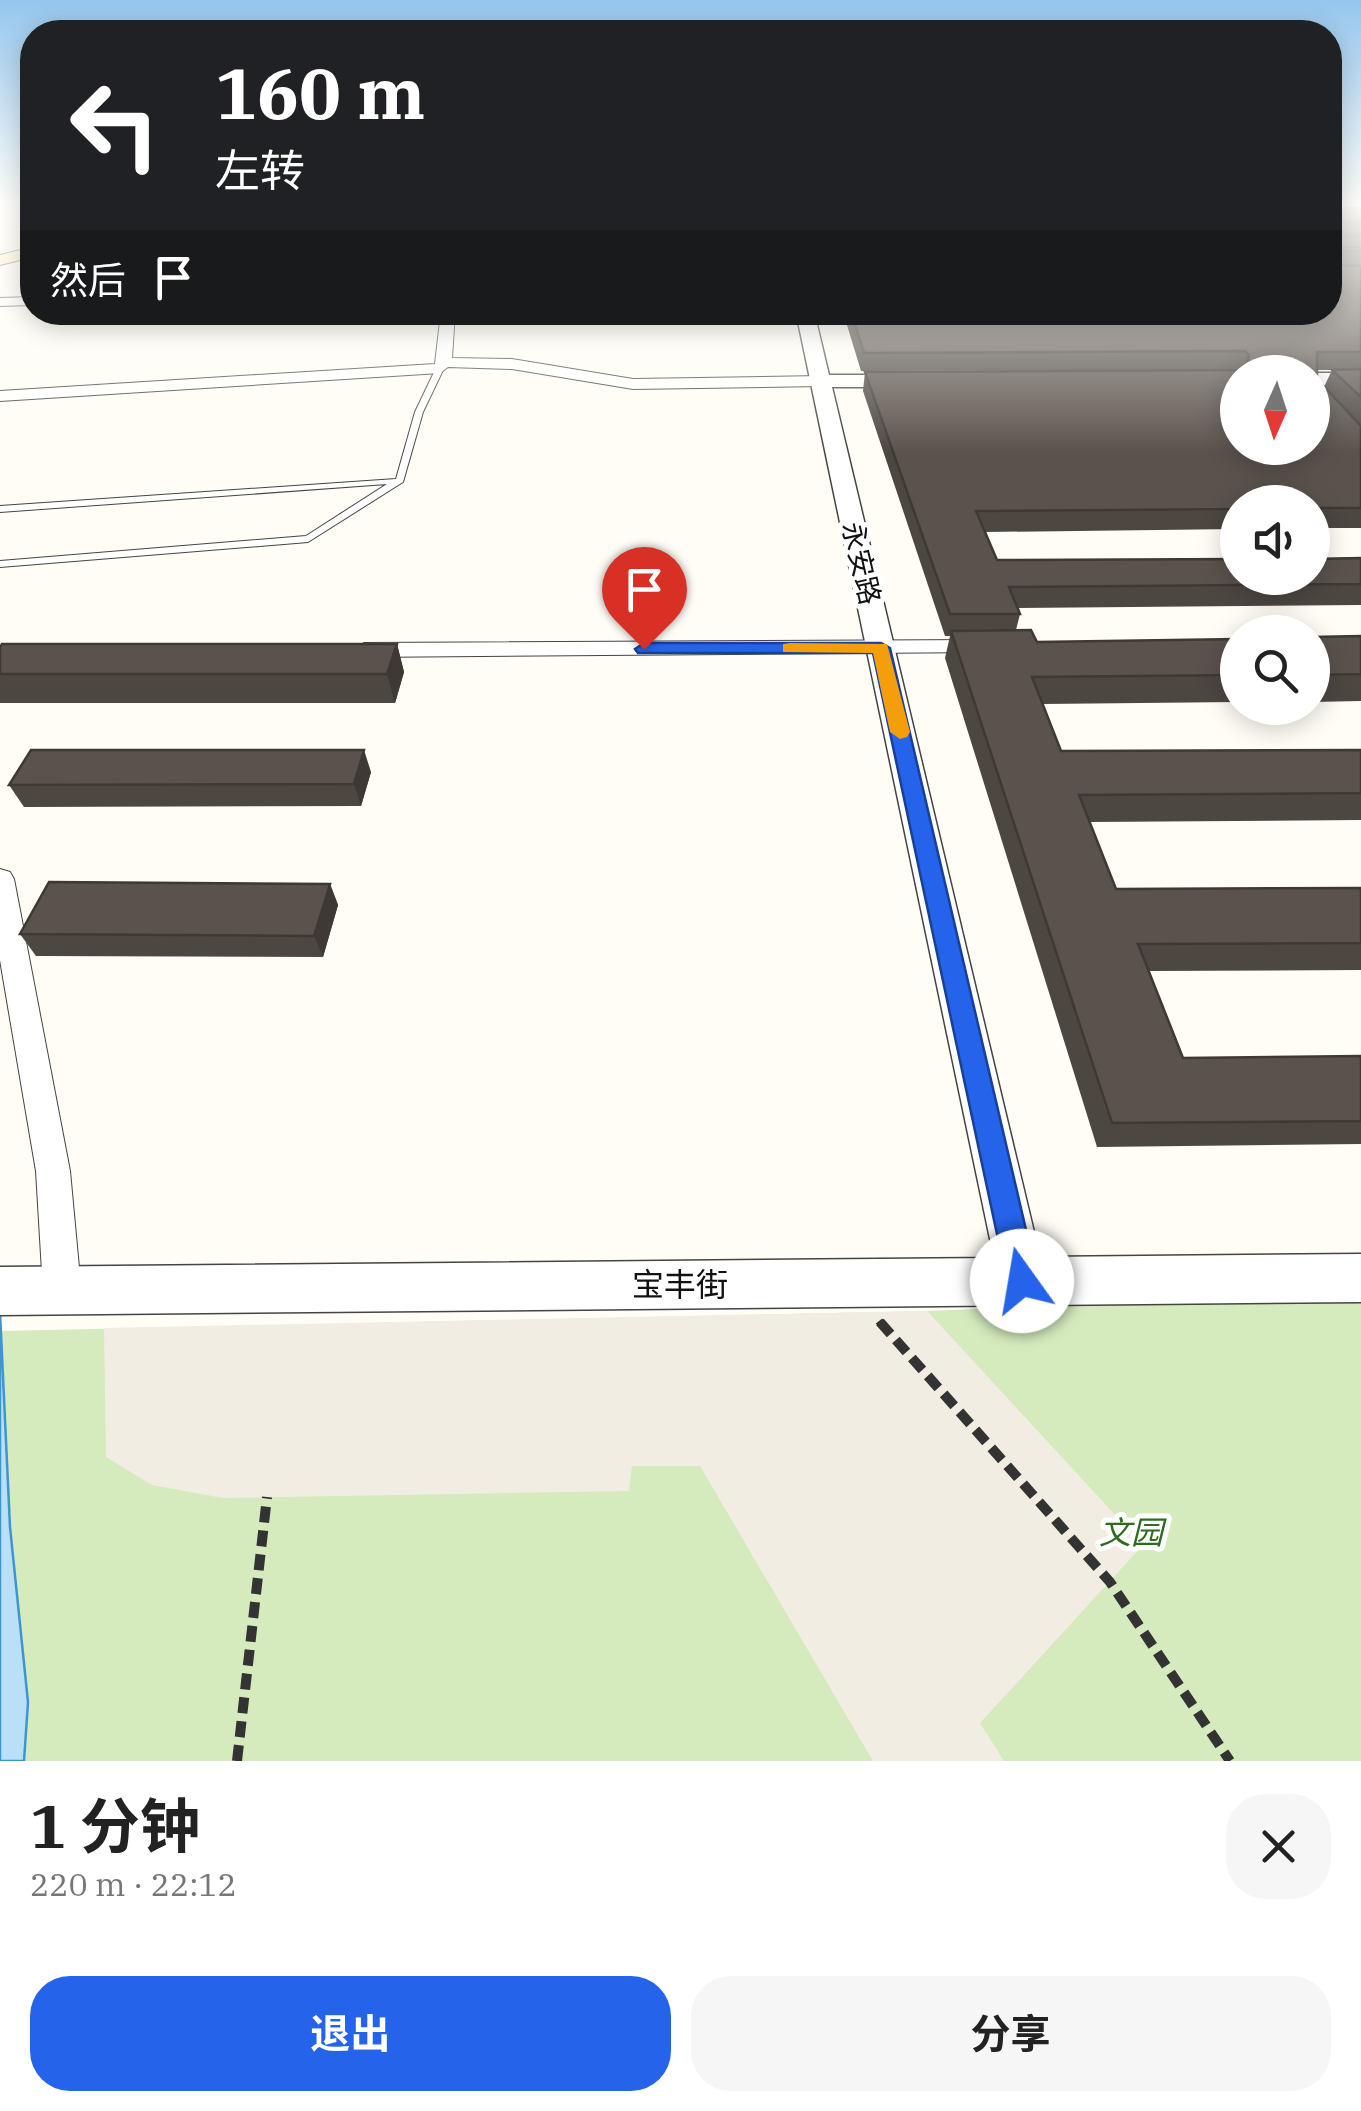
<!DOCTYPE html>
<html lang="zh">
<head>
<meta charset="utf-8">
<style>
	body { margin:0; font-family:"IBM Plex Serif","Noto Sans SC",serif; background:#f6f6f6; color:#222; height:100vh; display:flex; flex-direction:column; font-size:38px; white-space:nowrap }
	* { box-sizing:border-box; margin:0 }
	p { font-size:32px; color:#767676 }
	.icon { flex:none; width:55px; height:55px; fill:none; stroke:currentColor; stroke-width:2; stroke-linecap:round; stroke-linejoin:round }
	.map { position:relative; height:1761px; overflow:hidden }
	.drawer { display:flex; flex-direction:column; background:#fff; flex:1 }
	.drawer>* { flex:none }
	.hud { position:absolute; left:20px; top:20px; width:1322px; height:305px; border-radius:40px; box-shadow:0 5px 25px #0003; background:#202124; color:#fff; overflow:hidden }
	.needle { width:65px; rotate:183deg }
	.controls { position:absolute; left:1220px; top:355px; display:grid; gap:20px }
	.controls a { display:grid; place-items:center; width:110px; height:110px; border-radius:50%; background:#fff; box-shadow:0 5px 25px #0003; font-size:50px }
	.pin { position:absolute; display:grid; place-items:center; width:85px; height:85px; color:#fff; margin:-102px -42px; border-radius:50% 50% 50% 0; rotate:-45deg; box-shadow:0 0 10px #0007 }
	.pin .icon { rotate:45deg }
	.me { position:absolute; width:110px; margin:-55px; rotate:347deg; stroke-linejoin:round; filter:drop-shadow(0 0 8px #0008) }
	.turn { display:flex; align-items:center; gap:35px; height:210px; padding:0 30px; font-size:45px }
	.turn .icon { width:130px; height:130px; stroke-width:2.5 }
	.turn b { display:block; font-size:70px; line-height:85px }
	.then { display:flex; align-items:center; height:95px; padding:0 30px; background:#0003; gap:20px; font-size:38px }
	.round { display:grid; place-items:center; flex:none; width:105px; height:105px; border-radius:40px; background:#f6f6f6 }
	.overview { display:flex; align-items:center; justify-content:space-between; height:170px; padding:0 30px }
	h1 { font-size:60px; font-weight:700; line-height:75px }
	.button { display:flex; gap:20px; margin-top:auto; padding:20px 30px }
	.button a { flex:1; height:115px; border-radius:40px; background:#2563eb; color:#fff; font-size:40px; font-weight:700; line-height:115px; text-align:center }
	.button a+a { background:#f6f6f6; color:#222 }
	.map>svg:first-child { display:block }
	.green { fill:#d5ebbd }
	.plaza { fill:#f1ede2 }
	.water { fill:#b9e0f7; stroke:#3f96cf; stroke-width:2.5 }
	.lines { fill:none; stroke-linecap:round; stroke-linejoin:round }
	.service-casing { stroke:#444; stroke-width:2 }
	.minor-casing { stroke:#444; stroke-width:2 }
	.tertiary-casing { stroke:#444; stroke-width:3 }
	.secondary-casing { stroke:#333; stroke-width:2 }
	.path-far1 { stroke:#333; stroke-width:8; stroke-dasharray:12 6; stroke-linecap:butt }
	.path { stroke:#333; stroke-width:10; stroke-dasharray:16 8; stroke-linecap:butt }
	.service { fill:#fff; fill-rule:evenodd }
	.minor { fill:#fff; fill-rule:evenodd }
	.tertiary { fill:#fff; fill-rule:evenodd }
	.secondary { fill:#fff6b0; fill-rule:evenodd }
	.wall { fill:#4d4742; fill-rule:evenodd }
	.shaded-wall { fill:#3f3936 }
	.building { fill:#5a524d; stroke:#3f3936; stroke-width:2.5; fill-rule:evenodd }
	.route { fill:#2563eb; stroke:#184099; stroke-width:2.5 }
	.slow { fill:#f59e0b }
	.labels { text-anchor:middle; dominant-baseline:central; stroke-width:10; stroke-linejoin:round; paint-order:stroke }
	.street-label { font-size:28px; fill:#111; stroke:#fff }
	.near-street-label { font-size:32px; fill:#111; stroke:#fff }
	.near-park-label { font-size:32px; font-style:italic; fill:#2f6b1f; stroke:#fff }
</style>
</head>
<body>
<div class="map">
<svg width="1361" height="1761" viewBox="0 0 1361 1761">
	<rect width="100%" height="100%" fill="#fffdf5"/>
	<path class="green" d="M 1330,1294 L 1361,1301 L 1361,1761 L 0,1761 L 0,1331 L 927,1311 Z"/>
	<path class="plaza" d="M 927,1311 L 1143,1545 L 980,1723 L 1004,1761 L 873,1761 L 700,1466 L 632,1466 L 629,1491 L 223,1498 L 152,1485 L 106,1457 L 104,1328 Z"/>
	<path class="water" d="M 0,1312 L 10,1527 L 28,1702 L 24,1761 L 0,1761 Z"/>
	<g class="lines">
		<defs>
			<path id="service" d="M 437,366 L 444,368 L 423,412 L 403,482 L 308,542 L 0,567 L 0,561 L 306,536 L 387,484 L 0,512 L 0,506 L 396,479 L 415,412 Z"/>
			<g id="minor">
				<path d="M 32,297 L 32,305 L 0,306 L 0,298 Z"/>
				<path d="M 441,312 L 455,312 L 452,358 L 512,359 L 633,379 L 821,376 L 829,381 L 821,386 L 633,389 L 512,369 L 448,367 L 440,373 L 0,401 L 0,391 L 435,364 Z"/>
				<path d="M 981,640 L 992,647 L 989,652 L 364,657 L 353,650 L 364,643 Z"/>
				<path d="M 0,869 L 10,872 L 14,879 L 70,1171 L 81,1289 L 75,1302 L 62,1308 L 49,1302 L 43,1289 L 36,1171 L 0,960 Z"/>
			</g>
			<g id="tertiary">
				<path d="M 796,312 L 814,312 L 829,375 L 912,375 L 922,381 L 912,387 L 832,387 L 1040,1257 L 1361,1254 L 1361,1302 L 0,1315 L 0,1267 L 994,1258 Z"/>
				<rect x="1312" y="373" width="49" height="12"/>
			</g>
			<path id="secondary" d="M 32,247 L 32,257 L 0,265 L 0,255 Z"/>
		</defs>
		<use href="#service" class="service-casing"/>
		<use href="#minor" class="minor-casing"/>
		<use href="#tertiary" class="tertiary-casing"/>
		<use href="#secondary" class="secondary-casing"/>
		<path class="path-far1" d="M 879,1321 L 882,1325"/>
		<g class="path">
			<path d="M 880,1322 L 1110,1582 L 1230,1761"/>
			<path d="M 237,1761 L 267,1497"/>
		</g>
		<use href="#service" class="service"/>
		<use href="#minor" class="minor"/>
		<use href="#tertiary" class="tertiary"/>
		<use href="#secondary" class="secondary"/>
	</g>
	<g class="wall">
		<path d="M 1330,206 L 1361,206 L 1361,425 L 1347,411 L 1361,426 L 1361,528 L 1312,528 L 1312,502 L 1238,502 L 1238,529 L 985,532 L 997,560 L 1361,558 L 1361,605 L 1018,608 L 1020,614 L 1016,630 L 1037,642 L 1238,639 L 1238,702 L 1043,704 L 1061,751 L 1361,750 L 1361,820 L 1090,822 L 1116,889 L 1361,888 L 1361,970 L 1148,971 L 1183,1058 L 1361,1056 L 1361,1144 L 1097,1147 L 945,658 L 950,636 L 945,636 L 863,391 L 865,372 L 1239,370 L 861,371 L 843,312 L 1330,312 ZM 1317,370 L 1332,370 L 1324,387 L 1317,379 Z"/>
		<path d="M 1361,636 L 1361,701 L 1312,702 L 1312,637 Z"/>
		<path d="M 397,644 L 404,672 L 395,703 L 0,703 L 0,647 Z"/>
		<path d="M 371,772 L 361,806 L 24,807 L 9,785 Z"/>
		<path d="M 330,884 L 338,905 L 323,957 L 36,956 L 20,934 Z"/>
	</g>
	<g class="shaded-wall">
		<path d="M 397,644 L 404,672 L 395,703 L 387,674 Z"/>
		<path d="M 364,750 L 371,772 L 361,806 L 354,784 Z"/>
		<path d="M 330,884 L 338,905 L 323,957 L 314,936 Z"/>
	</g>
	<g class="building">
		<path d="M 1330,206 L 1335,206 L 1336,209 L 1361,208 L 1361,211 L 1336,211 L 1333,214 L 1337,222 L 1361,221 L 1361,223 L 1337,223 L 1334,234 L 1361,234 L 1361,237 L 1337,236 L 1333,244 L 1337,247 L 1361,247 L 1361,251 L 1337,251 L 1333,255 L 1334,265 L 1361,266 L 1361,352 L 1317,352 L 1317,379 L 1361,426 L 1361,508 L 1312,508 L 1312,502 L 1238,502 L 1238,509 L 976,511 L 997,560 L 1238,559 L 1238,578 L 1312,578 L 1312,559 L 1361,558 L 1361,584 L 1009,587 L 1020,614 L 950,614 L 865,372 L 1245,370 L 1249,355 L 1245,351 L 864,353 L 851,312 L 1330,312 ZM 1238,372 L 1312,372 L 1312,448 L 1238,448 Z"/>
		<path d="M 1361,369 L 1361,397 L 1332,370 Z"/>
		<path d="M 1031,630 L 1037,642 L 1238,639 L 1238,675 L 1032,677 L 1061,751 L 1361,750 L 1361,793 L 1079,795 L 1116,889 L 1361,888 L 1361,943 L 1138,944 L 1183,1058 L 1361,1056 L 1361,1121 L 1112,1123 L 951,631 Z"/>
		<path d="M 1361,636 L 1361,674 L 1312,675 L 1312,637 Z"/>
		<path d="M 2,644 L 397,644 L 387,674 L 0,674 L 0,647 Z"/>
		<path d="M 31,750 L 364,750 L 354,784 L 9,785 Z"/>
		<path d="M 49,882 L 330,884 L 314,936 L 20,934 Z"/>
	</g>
	<linearGradient id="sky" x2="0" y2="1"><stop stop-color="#95c6ee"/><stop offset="0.45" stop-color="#fffefa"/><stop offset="1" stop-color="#fffefa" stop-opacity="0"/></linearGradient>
	<rect width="1361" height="453" fill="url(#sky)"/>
	<path class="route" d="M 644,643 L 881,643 L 890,648 L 1038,1281 L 1033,1292 L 1022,1297 L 1012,1292 L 1007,1281 L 873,653 L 638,653 L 635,649 Z"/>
	<path class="slow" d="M 790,643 L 887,644 L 910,732 L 907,737 L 900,739 L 890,732 L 873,653 L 783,652 L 783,644 Z"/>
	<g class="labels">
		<g class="street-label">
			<text transform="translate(862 563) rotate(77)">永安路</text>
		</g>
		<g class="near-street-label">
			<text x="680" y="1284">宝丰街</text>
		</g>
		<g class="near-park-label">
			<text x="1131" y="1532">文园</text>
		</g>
	</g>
</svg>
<div class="controls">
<a><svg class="needle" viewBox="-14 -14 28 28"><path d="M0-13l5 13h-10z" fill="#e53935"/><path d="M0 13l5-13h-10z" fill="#767676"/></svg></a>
<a><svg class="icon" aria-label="sound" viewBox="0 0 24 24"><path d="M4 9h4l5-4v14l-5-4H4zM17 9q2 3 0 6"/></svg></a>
<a><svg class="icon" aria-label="search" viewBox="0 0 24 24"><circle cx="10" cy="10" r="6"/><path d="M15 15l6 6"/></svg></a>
</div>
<div class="pin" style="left:644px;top:649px;background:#d93025"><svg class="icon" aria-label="arrive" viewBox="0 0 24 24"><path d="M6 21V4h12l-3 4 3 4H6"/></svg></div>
<svg class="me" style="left:1022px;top:1281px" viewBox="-20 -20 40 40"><circle r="19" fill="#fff"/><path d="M0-13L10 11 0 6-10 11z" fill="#2563eb"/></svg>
<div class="hud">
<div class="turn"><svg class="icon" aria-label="left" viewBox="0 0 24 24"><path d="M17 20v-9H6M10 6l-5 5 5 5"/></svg><div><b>160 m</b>左转</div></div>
<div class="then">然后<svg class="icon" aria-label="arrive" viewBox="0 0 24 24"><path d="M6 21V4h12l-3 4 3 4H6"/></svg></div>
</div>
</div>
<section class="drawer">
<div class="overview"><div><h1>1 分钟</h1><p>220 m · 22:12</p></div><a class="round"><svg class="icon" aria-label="close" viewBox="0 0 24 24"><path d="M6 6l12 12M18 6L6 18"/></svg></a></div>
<div class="button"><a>退出</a><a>分享</a></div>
</section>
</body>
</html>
